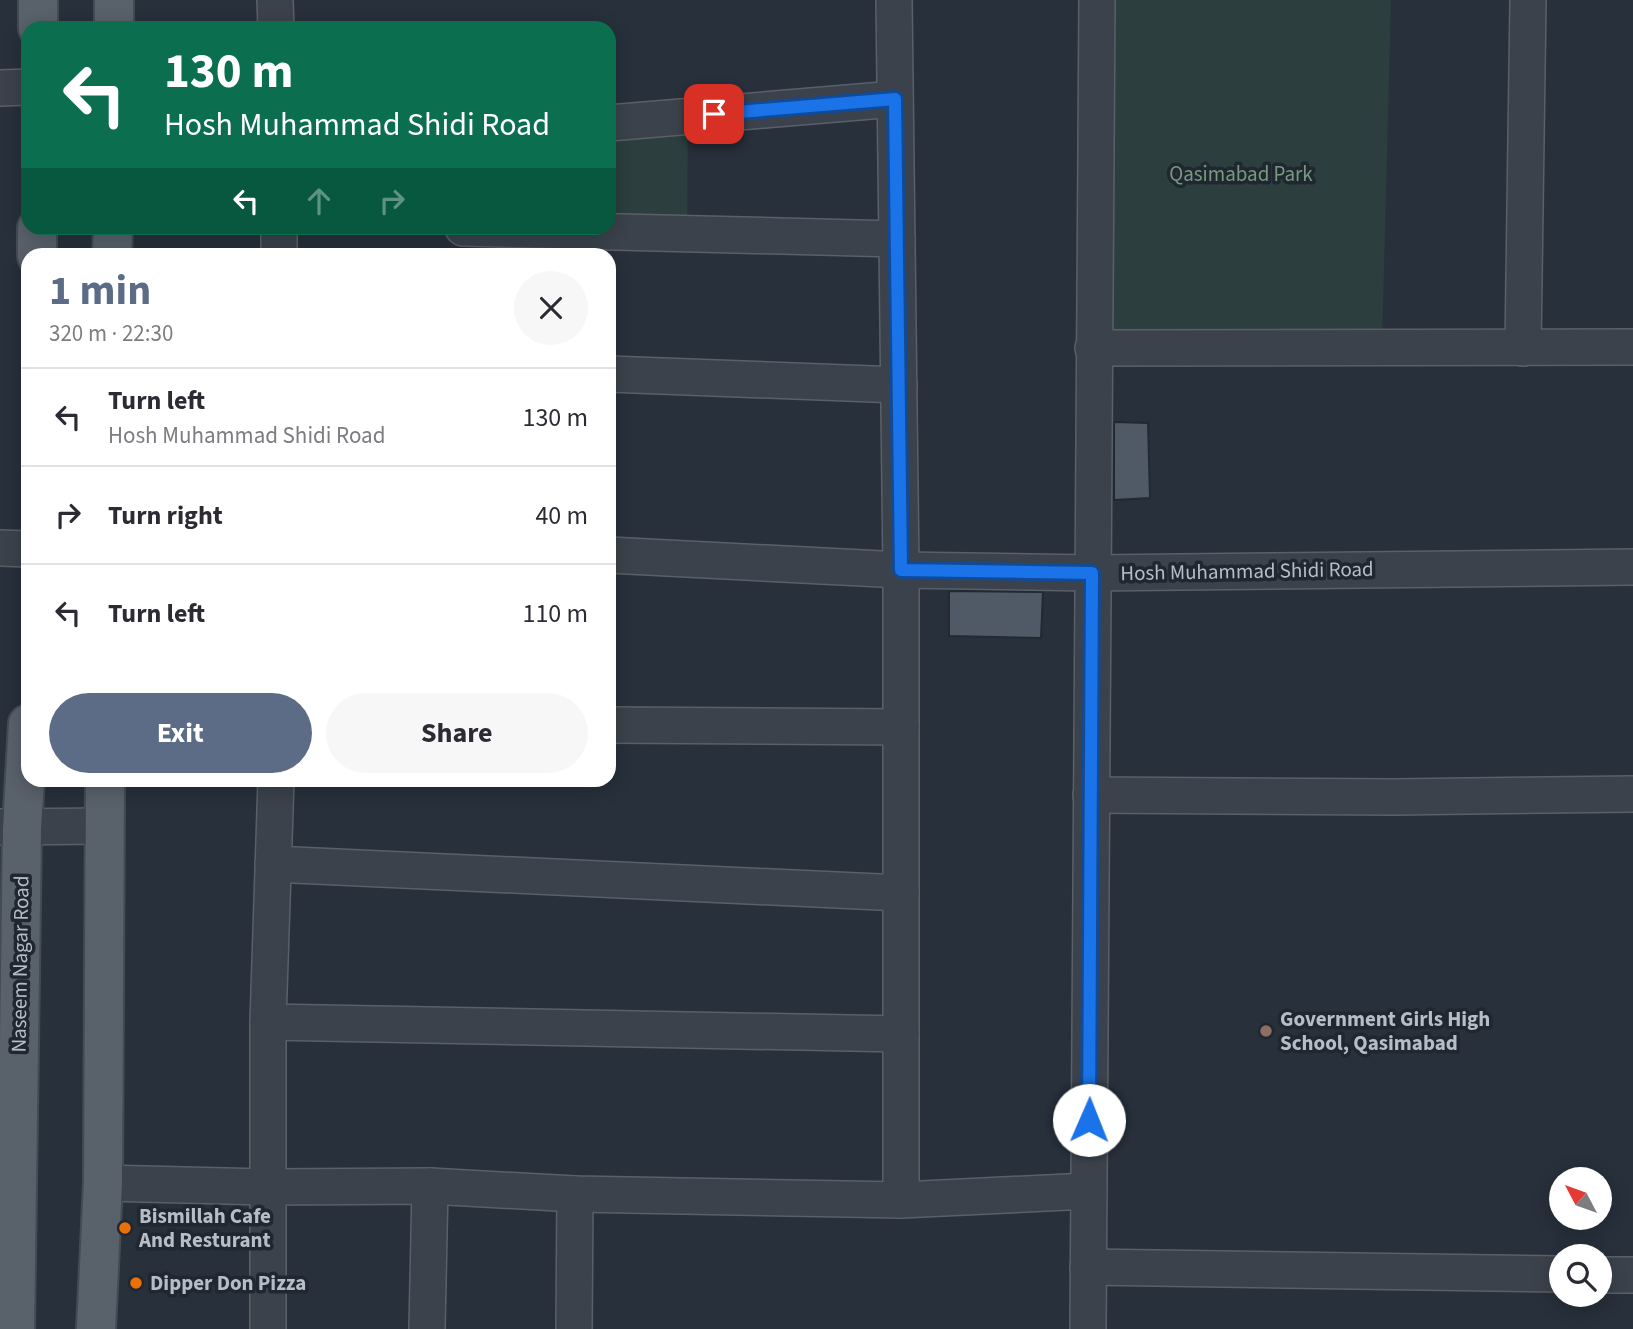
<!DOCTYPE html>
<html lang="en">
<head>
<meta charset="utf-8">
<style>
	body { margin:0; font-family:"Source Sans 3",sans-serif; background:#f7f7f7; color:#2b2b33; height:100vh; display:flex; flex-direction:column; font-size:26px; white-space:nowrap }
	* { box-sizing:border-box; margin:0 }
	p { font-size:23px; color:#7c7c81 }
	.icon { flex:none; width:38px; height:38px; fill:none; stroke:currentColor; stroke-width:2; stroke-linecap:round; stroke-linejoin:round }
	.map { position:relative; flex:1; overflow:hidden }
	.details { position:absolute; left:21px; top:248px; width:595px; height:539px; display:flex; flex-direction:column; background:#fff; border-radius:21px; box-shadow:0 4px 18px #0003 }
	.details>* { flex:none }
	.guide { position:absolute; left:21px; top:21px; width:595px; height:214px; border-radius:21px; box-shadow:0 4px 18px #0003; background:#0b6e4f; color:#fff; overflow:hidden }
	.needle { width:46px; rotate:311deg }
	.buttons { position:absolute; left:1549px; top:1167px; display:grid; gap:14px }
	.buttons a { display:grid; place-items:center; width:63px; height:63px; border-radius:50%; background:#fff; box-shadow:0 4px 18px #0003; font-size:35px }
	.pin { position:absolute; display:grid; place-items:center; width:60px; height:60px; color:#fff; margin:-30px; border-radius:14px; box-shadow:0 4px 10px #0006 }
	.me { position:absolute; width:77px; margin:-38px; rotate:1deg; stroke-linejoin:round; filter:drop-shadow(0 0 5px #0008) }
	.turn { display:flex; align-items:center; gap:24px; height:147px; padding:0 28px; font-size:32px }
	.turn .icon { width:91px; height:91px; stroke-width:2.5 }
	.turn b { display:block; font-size:49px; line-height:60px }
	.lanes { display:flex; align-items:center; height:66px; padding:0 28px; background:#0003; justify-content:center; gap:35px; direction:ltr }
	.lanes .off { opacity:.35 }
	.round { display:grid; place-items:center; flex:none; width:74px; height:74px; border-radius:37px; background:#f7f7f7 }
	.head { display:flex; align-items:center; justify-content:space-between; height:119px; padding:0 28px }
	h1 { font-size:42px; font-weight:700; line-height:52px; color:#5c6b86 }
	.button { display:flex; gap:14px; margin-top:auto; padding:14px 28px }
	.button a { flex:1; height:80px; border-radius:42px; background:#5c6b86; color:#fff; font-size:28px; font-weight:700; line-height:80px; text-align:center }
	.button a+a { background:#f7f7f7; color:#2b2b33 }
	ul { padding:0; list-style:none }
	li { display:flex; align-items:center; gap:21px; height:98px; padding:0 28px; border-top:2px solid #e1e1e2 }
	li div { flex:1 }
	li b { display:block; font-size:26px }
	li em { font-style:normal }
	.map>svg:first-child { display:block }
	.green { fill:#2c3e3e }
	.building { fill:#505a66; stroke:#222932; stroke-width:2 }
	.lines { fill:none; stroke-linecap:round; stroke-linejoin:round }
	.minor-casing { stroke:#596069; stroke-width:38 }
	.major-casing { stroke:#444b54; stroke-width:42 }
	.minor { stroke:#3b424b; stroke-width:35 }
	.major { stroke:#59616b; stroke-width:38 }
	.route-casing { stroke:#114b97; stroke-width:18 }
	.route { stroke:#1a73e8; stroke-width:12 }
	.education-dot { fill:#8d6e63; stroke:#202730; stroke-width:2.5 }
	.food-dot { fill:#e8710a; stroke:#202730; stroke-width:2.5 }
	.labels { text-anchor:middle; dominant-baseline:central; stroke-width:7; stroke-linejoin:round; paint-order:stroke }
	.park-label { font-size:21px; fill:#779a7f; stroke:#202730 }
	.street-label { font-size:21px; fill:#b6bdc7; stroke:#202730 }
	.poi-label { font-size:21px; font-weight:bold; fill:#b6bdc7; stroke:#202730; text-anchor:start }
</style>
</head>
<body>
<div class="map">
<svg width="1633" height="1329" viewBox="0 0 1633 1329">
	<rect width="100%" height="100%" fill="#27303b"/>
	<g class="green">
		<path d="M 1097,0 L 1391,0 L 1382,347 L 1093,348 Z"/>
		<path d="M 688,116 L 687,233 L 609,228 L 609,123 Z"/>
	</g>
	<g class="building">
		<path d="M 1114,422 L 1148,423 L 1150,498 L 1114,500 Z"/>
		<path d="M 949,591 L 1043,592 L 1041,638 L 949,636 Z"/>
	</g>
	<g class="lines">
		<defs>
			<g id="minor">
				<path d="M 275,0 L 276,28"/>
				<path d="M 894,0 L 901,570 L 901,1200"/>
				<path d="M 0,88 L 28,87"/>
				<path d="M 609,123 L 895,99"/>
				<path d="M 279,228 L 279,256"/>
				<path d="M 463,228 L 897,239"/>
				<path d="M 1093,348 L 1633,347"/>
				<path d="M 1523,348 L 1528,0"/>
				<path d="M 609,374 L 899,385"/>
				<path d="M 0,548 L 28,549"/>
				<path d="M 609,555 L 901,570 L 1092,573 L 1633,567"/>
				<path d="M 609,725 L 901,727"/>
				<path d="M 1091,795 L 1394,797 L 1633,794"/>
				<path d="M 0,827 L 104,826"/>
				<path d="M 273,864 L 901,893"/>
				<path d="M 268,1022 L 901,1034"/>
				<path d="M 103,1183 L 269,1187 L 430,1186 L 575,1194 L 901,1200 L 1088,1191"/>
				<path d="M 1088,1267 L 1561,1274"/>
				<path d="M 1600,1275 L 1633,1275"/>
				<path d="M 268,1329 L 268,1022 L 276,780"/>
				<path d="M 427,1329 L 430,1186"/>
				<path d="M 574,1329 L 575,1194"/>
				<path d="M 1088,1329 L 1097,0"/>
			</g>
			<g id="major">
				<path d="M 114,0 L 114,28"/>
				<path d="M 38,28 L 38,0"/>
				<path d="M 37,228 L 37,256"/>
				<path d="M 112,256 L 113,228"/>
				<path d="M 15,1329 L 22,829 L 28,724"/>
				<path d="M 96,1329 L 103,1183 L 105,780"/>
			</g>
		</defs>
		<use href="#minor" class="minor-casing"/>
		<use href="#major" class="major-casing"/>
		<use href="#minor" class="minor"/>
		<use href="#major" class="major"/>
	</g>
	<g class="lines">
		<defs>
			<path id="route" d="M 714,114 L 895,99 L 901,570 L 1092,573 L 1089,1120"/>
		</defs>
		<use href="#route" class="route-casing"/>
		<use href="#route" class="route"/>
	</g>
	<circle class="education-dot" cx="1266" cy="1031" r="7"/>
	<g class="food-dot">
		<circle cx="125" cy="1228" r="7"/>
		<circle cx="136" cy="1283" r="7"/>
	</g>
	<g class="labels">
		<g class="park-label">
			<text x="1241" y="174">Qasimabad Park</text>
		</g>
		<g class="street-label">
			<text transform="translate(1247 571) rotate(-1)">Hosh Muhammad Shidi Road</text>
			<text transform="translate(20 964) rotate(-89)">Naseem Nagar Road</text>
		</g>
		<g class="poi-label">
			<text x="1280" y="1019">Government Girls High<tspan x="1280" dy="24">School, Qasimabad</tspan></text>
			<text x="139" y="1216">Bismillah Cafe<tspan x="139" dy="24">And Resturant</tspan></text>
			<text x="150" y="1283">Dipper Don Pizza</text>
		</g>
	</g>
</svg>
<div class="buttons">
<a><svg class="needle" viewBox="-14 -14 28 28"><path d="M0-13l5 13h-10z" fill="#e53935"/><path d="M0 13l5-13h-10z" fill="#7c7c81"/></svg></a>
<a><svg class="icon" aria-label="search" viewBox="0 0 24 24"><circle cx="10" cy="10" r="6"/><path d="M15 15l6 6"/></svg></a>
</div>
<div class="pin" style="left:714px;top:114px;background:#d93025"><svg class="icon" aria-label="arrive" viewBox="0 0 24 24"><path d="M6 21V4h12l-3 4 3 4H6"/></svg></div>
<svg class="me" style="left:1089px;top:1120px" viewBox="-20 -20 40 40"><circle r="19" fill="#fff"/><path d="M0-13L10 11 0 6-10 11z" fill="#1a73e8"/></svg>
<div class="guide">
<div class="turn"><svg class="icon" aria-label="left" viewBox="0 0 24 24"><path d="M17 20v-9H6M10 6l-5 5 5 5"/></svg><div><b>130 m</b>Hosh Muhammad Shidi Road</div></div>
<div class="lanes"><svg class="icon" aria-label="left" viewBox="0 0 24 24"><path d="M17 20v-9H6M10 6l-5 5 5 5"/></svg><svg class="icon off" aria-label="ahead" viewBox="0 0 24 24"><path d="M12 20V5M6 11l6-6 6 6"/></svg><svg class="icon off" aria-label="right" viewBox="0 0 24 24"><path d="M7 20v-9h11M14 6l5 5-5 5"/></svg></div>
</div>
<section class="details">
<div class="head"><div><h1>1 min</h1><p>320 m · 22:30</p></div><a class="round"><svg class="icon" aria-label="close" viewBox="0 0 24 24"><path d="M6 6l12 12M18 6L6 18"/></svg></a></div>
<ul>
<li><svg class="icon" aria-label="left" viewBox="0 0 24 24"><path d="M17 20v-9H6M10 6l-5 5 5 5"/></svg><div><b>Turn left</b><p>Hosh Muhammad Shidi Road</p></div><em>130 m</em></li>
<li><svg class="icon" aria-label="right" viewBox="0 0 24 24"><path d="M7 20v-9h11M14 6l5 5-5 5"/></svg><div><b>Turn right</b></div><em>40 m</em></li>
<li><svg class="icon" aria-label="left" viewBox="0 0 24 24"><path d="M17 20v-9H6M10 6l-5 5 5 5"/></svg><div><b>Turn left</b></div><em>110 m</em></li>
</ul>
<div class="button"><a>Exit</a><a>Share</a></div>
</section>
</div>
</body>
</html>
